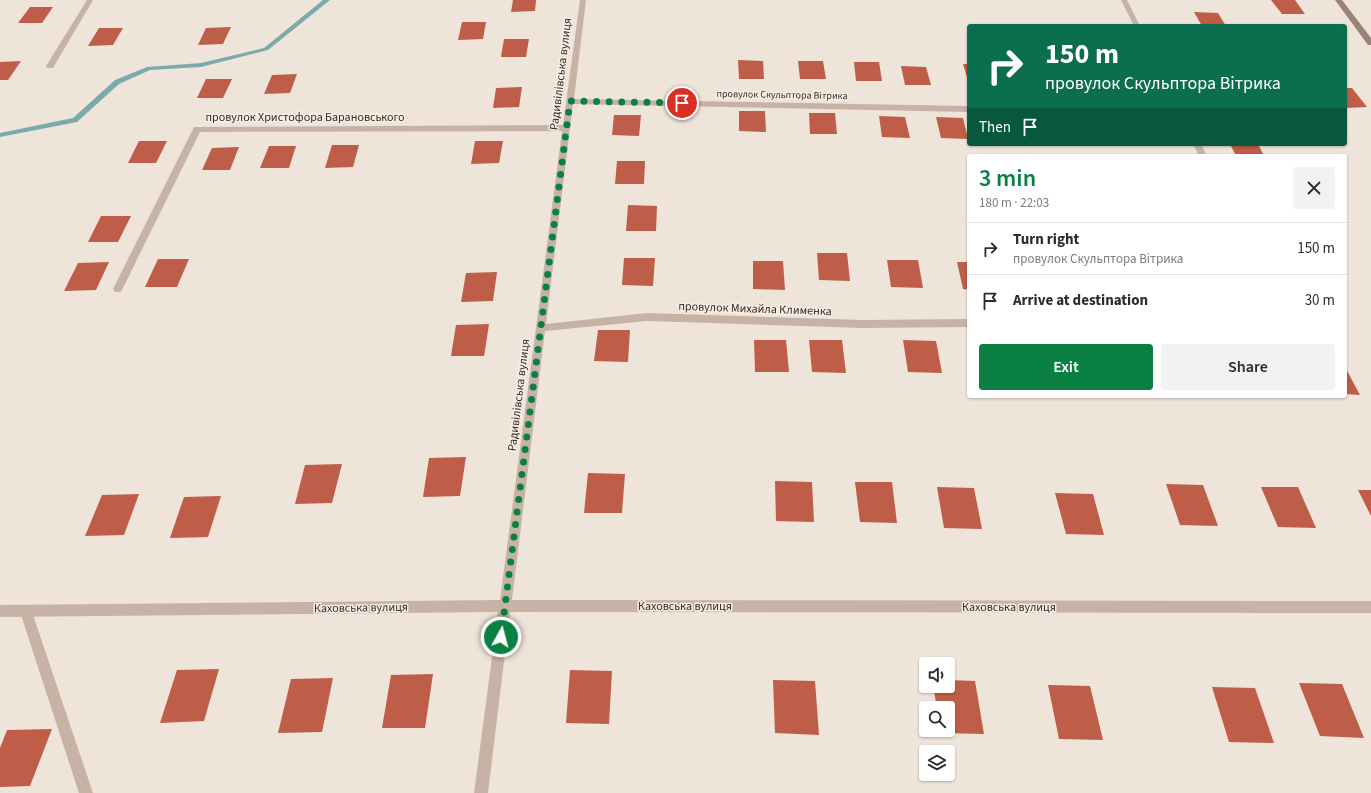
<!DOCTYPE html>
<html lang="en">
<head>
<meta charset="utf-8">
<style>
	body { margin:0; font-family:"Source Sans 3",sans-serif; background:#f2f2f3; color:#2b2b33; height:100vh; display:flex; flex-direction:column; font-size:15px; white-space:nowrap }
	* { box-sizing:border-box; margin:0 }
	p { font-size:13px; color:#7c7c81 }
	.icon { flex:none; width:22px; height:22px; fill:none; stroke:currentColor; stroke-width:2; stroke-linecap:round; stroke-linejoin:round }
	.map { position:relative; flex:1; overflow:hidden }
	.details { position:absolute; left:967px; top:154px; width:380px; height:244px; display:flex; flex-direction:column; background:#fff; border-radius:4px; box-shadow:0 1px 3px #0004 }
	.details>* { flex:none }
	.hud { position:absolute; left:967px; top:24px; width:380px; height:122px; border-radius:4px; box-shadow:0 1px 3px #0004; background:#0b6e4f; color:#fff; overflow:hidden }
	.buttons { position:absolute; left:919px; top:657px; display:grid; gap:8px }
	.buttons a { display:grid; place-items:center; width:36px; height:36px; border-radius:4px; background:#fff; box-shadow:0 1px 3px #0004; font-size:20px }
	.pin { position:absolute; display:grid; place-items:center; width:34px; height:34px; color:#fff; margin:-17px; border:2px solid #fff; border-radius:50%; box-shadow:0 1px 4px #0007 }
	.me { position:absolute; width:44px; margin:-22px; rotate:7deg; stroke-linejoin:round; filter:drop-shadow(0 0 3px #0008) }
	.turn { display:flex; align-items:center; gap:14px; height:84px; padding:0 12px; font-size:18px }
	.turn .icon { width:52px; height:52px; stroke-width:2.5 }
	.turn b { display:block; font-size:28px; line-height:34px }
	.then { display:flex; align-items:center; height:38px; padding:0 12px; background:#0003; gap:8px; font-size:15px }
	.round { display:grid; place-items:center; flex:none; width:42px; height:42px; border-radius:4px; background:#f2f2f3 }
	.head { display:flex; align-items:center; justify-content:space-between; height:68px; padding:0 12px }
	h1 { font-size:24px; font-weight:600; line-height:30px; color:#0b8043 }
	.primary-button { display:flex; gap:8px; margin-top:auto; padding:8px 12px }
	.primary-button a { flex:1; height:46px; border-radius:4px; background:#0b8043; color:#fff; font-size:16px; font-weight:600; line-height:46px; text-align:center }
	.primary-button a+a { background:#f2f2f3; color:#2b2b33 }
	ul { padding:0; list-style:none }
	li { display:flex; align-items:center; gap:12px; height:52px; padding:0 12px; border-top:1px solid #e1e1e2 }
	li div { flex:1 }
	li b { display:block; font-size:15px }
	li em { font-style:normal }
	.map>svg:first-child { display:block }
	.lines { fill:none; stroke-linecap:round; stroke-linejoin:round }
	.stream { fill:#7aabaa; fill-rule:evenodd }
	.building { fill:#be5e48 }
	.lane { fill:#c7b3a6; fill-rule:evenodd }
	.street { fill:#c7b3a6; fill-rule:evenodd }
	.secondary { fill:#9a8278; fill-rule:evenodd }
	.route { stroke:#0b8043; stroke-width:7; stroke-dasharray:0 12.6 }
	.labels { text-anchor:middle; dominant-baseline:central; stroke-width:3; stroke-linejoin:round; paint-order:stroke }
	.far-street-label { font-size:10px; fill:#332a26; stroke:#f8eee5 }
	.street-label { font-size:12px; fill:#332a26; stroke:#f8eee5 }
</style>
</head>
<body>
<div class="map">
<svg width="1371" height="793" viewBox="0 0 1371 793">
	<rect width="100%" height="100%" fill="#efe4d9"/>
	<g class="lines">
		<path class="stream" d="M 323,0 L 330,0 L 268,50 L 201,67 L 150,70 L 119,84 L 77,122 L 0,137 L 0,133 L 73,118 L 115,80 L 147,67 L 201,63 L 264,48 Z"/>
	</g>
	<g class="building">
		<path d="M 513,0 L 536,0 L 535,11 L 511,12 Z"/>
		<path d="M 1271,0 L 1295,0 L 1305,14 L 1282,14 Z"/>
		<path d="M 30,7 L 53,7 L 42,23 L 18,23 Z"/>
		<path d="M 1194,12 L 1218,13 L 1226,26 L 1202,26 Z"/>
		<path d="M 462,22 L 486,22 L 483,39 L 458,40 Z"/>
		<path d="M 231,27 L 223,44 L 198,45 L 206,28 Z"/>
		<path d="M 99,28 L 123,28 L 113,45 L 88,46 Z"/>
		<path d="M 504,39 L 529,39 L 526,57 L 501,57 Z"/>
		<path d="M 738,60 L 763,61 L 764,79 L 739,79 Z"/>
		<path d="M 21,61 L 8,80 L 0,80 L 0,62 Z"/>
		<path d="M 798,61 L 823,61 L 826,79 L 800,79 Z"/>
		<path d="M 854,62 L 879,62 L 882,81 L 856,81 Z"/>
		<path d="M 963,64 L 969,64 L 969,84 Z"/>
		<path d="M 901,66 L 926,67 L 931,85 L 905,85 Z"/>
		<path d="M 297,74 L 290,93 L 264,94 L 272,75 Z"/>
		<path d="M 206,79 L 232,79 L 223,98 L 197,98 Z"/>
		<path d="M 522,87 L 519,107 L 493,108 L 496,88 Z"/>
		<path d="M 1345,88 L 1352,88 L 1367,107 L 1345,108 Z"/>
		<path d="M 739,111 L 765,111 L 766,132 L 739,131 Z"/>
		<path d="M 809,113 L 835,113 L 837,134 L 810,134 Z"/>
		<path d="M 614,115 L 641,115 L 639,136 L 612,135 Z"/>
		<path d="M 879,116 L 905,117 L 910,138 L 882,137 Z"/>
		<path d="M 936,117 L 963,118 L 968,139 L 941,138 Z"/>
		<path d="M 139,141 L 167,141 L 156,163 L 128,163 Z"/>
		<path d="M 475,141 L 503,141 L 499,163 L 471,164 Z"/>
		<path d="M 1230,144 L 1258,144 L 1264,156 L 1236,156 Z"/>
		<path d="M 332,145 L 359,145 L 353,167 L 325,168 Z"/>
		<path d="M 269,146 L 296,146 L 289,168 L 260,168 Z"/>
		<path d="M 239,147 L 230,170 L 202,170 L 212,148 Z"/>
		<path d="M 617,161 L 645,161 L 644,184 L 615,184 Z"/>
		<path d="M 628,205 L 657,206 L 656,231 L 626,231 Z"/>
		<path d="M 101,216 L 131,216 L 118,242 L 88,242 Z"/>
		<path d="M 817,253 L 847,253 L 850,281 L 819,280 Z"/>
		<path d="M 624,258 L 655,258 L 653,286 L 622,285 Z"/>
		<path d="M 158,259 L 189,259 L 177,287 L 145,287 Z"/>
		<path d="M 887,260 L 918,260 L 923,288 L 891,287 Z"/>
		<path d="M 753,261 L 783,261 L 785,290 L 753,289 Z"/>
		<path d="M 109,262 L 96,290 L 64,291 L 78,263 Z"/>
		<path d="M 957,262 L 969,262 L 969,290 L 963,289 Z"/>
		<path d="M 497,272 L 493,301 L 461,302 L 466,273 Z"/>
		<path d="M 489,324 L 484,356 L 451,356 L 456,325 Z"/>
		<path d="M 598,330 L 630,330 L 628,362 L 594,361 Z"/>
		<path d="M 754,340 L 786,340 L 789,372 L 755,372 Z"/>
		<path d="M 809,340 L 842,340 L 846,373 L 812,372 Z"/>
		<path d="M 903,340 L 936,341 L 942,373 L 908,372 Z"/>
		<path d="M 1345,367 L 1360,395 L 1345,394 Z"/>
		<path d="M 466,457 L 460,496 L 423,497 L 429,458 Z"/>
		<path d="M 342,464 L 332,503 L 295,504 L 305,465 Z"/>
		<path d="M 588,473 L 625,474 L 622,513 L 584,513 Z"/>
		<path d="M 775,481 L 812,482 L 814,522 L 776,521 Z"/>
		<path d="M 855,482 L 892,482 L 897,523 L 860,522 Z"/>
		<path d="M 1166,484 L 1203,485 L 1218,526 L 1180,525 Z"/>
		<path d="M 937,487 L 974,488 L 982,529 L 944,528 Z"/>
		<path d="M 1261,487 L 1298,487 L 1316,528 L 1278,527 Z"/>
		<path d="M 1358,490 L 1371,490 L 1371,516 Z"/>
		<path d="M 1055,493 L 1093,494 L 1104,535 L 1066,534 Z"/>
		<path d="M 139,494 L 124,535 L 85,536 L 102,495 Z"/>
		<path d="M 221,496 L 208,537 L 170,538 L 184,497 Z"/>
		<path d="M 219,669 L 204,721 L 160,723 L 177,670 Z"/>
		<path d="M 570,670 L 612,671 L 609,724 L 566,723 Z"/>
		<path d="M 433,674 L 425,728 L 382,728 L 391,675 Z"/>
		<path d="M 333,678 L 322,732 L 278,733 L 291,679 Z"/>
		<path d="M 773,680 L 815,681 L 819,735 L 775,733 Z"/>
		<path d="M 948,680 L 975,681 L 984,734 L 940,733 L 940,730 L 948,730 L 948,708 L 937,708 L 933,686 L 948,686 Z"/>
		<path d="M 1299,683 L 1342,684 L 1364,738 L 1320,736 Z"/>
		<path d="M 1048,685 L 1090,686 L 1103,740 L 1059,739 Z"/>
		<path d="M 1212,687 L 1255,688 L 1274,743 L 1229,742 Z"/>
		<path d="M 52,729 L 30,786 L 0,787 L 0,748 L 7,730 Z"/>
	</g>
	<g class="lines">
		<path class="lane" d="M 26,606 L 30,608 L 32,612 L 93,793 L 79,793 L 20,612 L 22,608 Z"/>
		<g class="street">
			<path d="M 87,0 L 93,0 L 53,68 L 47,68 L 46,66 Z"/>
			<path d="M 580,0 L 586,0 L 574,99 L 969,106 L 969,112 L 573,104 L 546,324 L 647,313 L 863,320 L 969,319 L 969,327 L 863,328 L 647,321 L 545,331 L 512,600 L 1371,601 L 1371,613 L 510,612 L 488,793 L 474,793 L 498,612 L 0,617 L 0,605 L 500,600 L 562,131 L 200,132 L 121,292 L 115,292 L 113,289 L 194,127 L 563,125 Z"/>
			<path d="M 1121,0 L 1127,0 L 1140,26 L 1134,26 Z"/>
			<path d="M 1193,144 L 1201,144 L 1207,156 L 1199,156 Z"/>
		</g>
		<path class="secondary" d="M 1335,0 L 1342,0 L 1371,38 L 1371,45 L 1368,45 Z"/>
	</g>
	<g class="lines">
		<path class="route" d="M 501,637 L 570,101 L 682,103"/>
	</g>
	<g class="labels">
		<g class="far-street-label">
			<text transform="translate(782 95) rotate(1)">провулок Скульптора Вітрика</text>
		</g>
		<g class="street-label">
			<text transform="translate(561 74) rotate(-83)">Радивілівська вулиця</text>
			<text x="305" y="117">провулок Христофора Барановського</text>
			<text transform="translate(755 309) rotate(2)">провулок Михайла Клименка</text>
			<text transform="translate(519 395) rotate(-83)">Радивілівська вулиця</text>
			<text x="685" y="606">Каховська вулиця</text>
			<text x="1009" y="607">Каховська вулиця</text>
			<text transform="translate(361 608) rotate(-1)">Каховська вулиця</text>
		</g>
	</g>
</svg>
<div class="buttons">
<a><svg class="icon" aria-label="sound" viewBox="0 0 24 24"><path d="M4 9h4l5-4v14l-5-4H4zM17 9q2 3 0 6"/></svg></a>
<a><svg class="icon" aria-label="search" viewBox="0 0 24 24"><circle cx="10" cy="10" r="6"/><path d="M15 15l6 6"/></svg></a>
<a><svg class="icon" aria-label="layers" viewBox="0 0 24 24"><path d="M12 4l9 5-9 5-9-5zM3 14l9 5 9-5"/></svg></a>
</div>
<div class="pin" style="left:682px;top:103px;background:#d93025"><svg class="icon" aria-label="arrive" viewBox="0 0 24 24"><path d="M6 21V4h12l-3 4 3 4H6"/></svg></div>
<svg class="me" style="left:501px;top:637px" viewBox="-20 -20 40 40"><circle r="17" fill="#0b8043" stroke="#fff" stroke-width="3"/><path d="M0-11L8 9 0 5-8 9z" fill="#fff"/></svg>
<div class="hud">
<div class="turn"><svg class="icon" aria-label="right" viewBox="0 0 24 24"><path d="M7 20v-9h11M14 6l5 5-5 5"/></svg><div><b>150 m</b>провулок Скульптора Вітрика</div></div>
<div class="then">Then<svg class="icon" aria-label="arrive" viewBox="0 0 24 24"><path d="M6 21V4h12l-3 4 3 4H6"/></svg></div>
</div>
<section class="details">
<div class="head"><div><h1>3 min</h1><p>180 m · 22:03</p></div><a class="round"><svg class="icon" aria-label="close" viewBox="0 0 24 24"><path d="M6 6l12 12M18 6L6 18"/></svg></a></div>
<ul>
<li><svg class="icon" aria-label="right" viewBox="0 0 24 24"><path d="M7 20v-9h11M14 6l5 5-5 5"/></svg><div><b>Turn right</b><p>провулок Скульптора Вітрика</p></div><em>150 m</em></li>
<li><svg class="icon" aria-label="arrive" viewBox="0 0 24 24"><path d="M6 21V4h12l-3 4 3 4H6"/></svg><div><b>Arrive at destination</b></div><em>30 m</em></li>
</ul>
<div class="primary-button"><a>Exit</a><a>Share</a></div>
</section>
</div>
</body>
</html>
